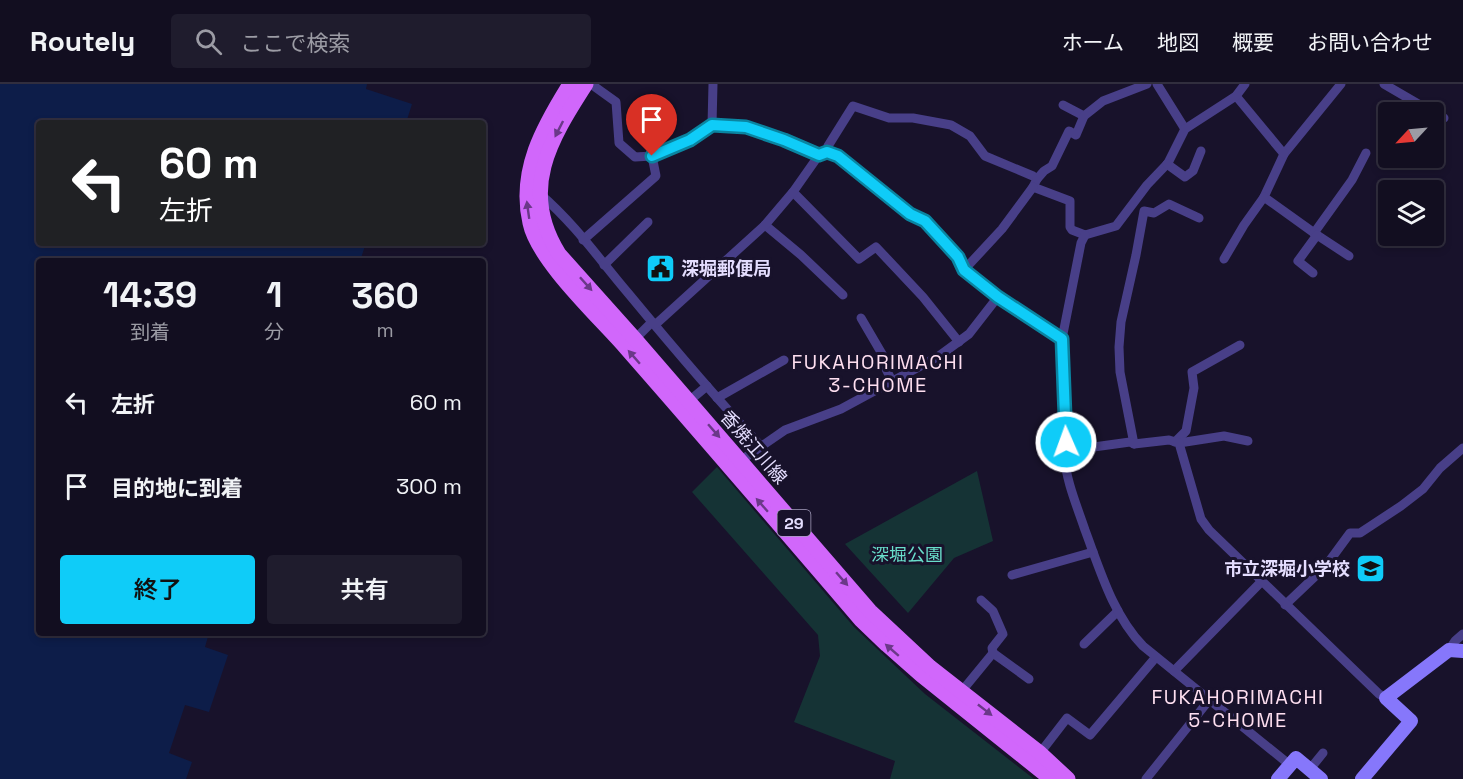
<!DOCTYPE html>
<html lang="ja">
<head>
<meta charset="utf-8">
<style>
	body { margin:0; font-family:"Space Grotesk","Noto Sans JP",sans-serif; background:#1f1c2d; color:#f1f3f6; height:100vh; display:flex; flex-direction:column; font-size:22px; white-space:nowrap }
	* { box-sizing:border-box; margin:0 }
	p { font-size:20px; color:#9c9ca5 }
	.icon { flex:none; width:33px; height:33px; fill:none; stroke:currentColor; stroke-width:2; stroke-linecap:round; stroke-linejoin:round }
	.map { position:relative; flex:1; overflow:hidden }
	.details { position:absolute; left:36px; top:174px; width:450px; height:378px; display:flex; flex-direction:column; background:#120e20; border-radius:6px; box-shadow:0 3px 9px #0003,0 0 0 2px #312e3e }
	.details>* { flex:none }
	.guide { position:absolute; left:36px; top:36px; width:450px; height:126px; border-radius:6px; box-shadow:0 3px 9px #0003,0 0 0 2px #312e3e; background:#202124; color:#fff; overflow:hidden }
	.needle { width:39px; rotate:244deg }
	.fabs { position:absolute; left:1378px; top:18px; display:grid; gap:12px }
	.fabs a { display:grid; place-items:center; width:66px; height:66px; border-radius:6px; background:#120e20; box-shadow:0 3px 9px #0003,0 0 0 2px #312e3e; font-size:30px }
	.pin { position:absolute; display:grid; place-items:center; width:51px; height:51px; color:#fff; margin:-62px -26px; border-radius:50% 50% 50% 0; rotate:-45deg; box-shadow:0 0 6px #0007 }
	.pin .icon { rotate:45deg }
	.me { position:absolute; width:66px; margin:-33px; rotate:358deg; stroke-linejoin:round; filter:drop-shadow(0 0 4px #0008) }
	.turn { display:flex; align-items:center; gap:21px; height:126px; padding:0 24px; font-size:27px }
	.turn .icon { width:78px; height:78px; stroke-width:2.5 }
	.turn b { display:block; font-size:42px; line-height:51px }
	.eta { display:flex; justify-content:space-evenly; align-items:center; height:102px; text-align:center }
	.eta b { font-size:36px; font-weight:600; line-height:42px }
	.primary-button { display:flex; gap:12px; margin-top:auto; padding:12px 24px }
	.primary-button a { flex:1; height:69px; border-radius:6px; background:#0fccf8; color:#111; font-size:24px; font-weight:600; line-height:69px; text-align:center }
	.primary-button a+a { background:#1f1c2d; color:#f1f3f6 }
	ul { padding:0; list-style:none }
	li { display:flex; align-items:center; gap:18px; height:84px; padding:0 24px }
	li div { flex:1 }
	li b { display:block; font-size:22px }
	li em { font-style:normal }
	header { display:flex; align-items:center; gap:36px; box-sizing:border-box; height:84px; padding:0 30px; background:#120e20; border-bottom:2px solid #312e3e }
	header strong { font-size:28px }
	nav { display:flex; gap:33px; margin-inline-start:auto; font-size:21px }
	.search { width:420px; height:54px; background:#1f1c2d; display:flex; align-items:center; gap:15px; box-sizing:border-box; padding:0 21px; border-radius:6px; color:#9c9ca5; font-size:22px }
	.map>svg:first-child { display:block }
	.green { fill:#153335 }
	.water { fill:#0d1d49 }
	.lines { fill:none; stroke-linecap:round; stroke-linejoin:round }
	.minor { stroke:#483f88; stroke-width:9 }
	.secondary { stroke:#8677fb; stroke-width:14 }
	.primary { stroke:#d167fb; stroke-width:15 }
	.oneway { fill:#6b3889 }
	.route-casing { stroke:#0a85a1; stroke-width:15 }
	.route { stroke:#0fccf8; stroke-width:10 }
	.labels { text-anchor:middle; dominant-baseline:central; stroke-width:6; stroke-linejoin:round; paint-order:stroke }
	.shield { fill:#18122b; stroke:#a7a0bf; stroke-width:1.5 }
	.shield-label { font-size:16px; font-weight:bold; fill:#e4ddfe }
	.poi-label { font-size:18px; font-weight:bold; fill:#e4ddfe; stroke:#18122b; text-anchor:start }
	.street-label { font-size:18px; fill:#e4ddfe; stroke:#18122b }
	.park-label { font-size:18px; fill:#69decb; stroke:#18122b }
	.neighbourhood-label { font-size:20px; letter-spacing:1.5px; fill:#fedff0; stroke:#18122b }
</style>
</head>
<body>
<header>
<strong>Routely</strong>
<div class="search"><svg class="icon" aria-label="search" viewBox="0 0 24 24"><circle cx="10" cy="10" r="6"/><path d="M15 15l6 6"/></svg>ここで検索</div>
<nav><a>ホーム</a><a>地図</a><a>概要</a><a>お問い合わせ</a></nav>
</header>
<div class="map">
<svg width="1463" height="695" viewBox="0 0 1463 695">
	<rect width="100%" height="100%" fill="#18122b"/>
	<g class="green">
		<path d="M 717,383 L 854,543 L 925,610 L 1034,695 L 890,695 L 895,677 L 794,638 L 820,572 L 818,551 L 692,408 Z"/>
		<path d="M 977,387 L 993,457 L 954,474 L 908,529 L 845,460 Z"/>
	</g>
	<path class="water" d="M 0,0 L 367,0 L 366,5 L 412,20 L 406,39 L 39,39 L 39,159 L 366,159 L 360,177 L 39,177 L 39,549 L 209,549 L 205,563 L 228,571 L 209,628 L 185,621 L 169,669 L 192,678 L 186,695 L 0,695 Z"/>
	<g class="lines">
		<g class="minor">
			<path d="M 591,0 L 616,18 L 619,59 L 635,73 L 652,72 L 690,56 L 712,41 L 746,43 L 784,56 L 819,71"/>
			<path d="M 1157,0 L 1185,45"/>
			<path d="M 1341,0 L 1284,70 L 1264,113 L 1317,151 L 1349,172"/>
			<path d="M 1384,0 L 1432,28"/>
			<path d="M 1236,12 L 1284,70"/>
			<path d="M 1063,21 L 1084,32"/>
			<path d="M 1434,30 L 1444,34"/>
			<path d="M 712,41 L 713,0"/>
			<path d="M 827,68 L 828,62 L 853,22 L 889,34 L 913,34 L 951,41 L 970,52 L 985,72 L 1033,92 L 1037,95 L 1033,103 L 1070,117 L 1070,143 L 1072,146 L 1085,151 L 1116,142 L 1147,101 L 1168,79 L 1185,45 L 1236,12 L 1245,0"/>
			<path d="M 1167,80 L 1185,93 L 1193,87 L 1201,67"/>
			<path d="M 1037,95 L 1044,87 L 1052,82 L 1069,47 L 1076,51 L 1084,32 L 1103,17 L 1147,0"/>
			<path d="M 793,108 L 859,175 L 876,163 L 923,213 L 959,258"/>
			<path d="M 540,110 C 574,139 600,176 628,209 C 671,261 714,312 760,361"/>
			<path d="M 765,141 L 801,171 L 843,211"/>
			<path d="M 1314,149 L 1352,96 L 1366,69"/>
			<path d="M 583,156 L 656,92 L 652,72"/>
			<path d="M 1224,175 L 1244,141 L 1264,113"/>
			<path d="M 604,181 L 648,138"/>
			<path d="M 964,186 L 1002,145 L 1033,103"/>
			<path d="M 1313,189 L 1298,177 L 1317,151"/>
			<path d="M 861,234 L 885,275 L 884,281 L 892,297"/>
			<path d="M 635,255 L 652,238 L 656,240 L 765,141 L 793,108 L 819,71 L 827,68 L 838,72 L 910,130 L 925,137 L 958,173 L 964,186 L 997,214 L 1062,255"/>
			<path d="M 717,314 L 784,276"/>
			<path d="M 689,317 L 707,302"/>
			<path d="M 1175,358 L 1186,347 L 1194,304 L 1192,288 L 1240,261"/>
			<path d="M 1179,359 L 1224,352 L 1248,357"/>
			<path d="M 1134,360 L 1120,288 L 1119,263 L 1121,238 L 1136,171 L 1144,127 L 1154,129 L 1169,120 L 1199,134"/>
			<path d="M 1064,370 L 1066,358 L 1062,255 L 1081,159 L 1085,151"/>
			<path d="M 740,377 L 785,346 L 841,325 L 939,272 L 969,250 L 997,214"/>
			<path d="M 1012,491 L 1093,468"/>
			<path d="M 1285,521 L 1325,483 L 1350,449 L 1360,449 L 1401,422 L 1423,405 L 1440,384 L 1463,364"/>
			<path d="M 1084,560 L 1118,527"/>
			<path d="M 1449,566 L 1455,557 L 1463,550"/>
			<path d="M 993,569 L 1029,595"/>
			<path d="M 1174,587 L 1261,498"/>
			<path d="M 961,608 L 993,569 L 992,564 L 1003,550 L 993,527 L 981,516"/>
			<path d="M 1040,669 L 1067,634 L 1090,651 L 1156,573"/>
			<path d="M 1290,681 L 1143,562 C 1113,531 1100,486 1085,446 C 1077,422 1066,397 1064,370 L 1072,366 L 1130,358 L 1134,360 L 1169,356 L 1179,359 L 1201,435 L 1209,446 L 1379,610 L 1386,614"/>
			<path d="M 1310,685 L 1323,669"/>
			<path d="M 1146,695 L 1210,615"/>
		</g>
		<g class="secondary">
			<path d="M 1278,695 L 1296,674 L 1321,695"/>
			<path d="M 1362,695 L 1411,637 L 1386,614 L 1449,566 L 1463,567"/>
		</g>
		<g class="primary">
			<path d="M 570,0 C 543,43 518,87 530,139 C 538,177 600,234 626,264 C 705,354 783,445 861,536 L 887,561 L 921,591 L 1051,695"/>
			<path d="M 586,0 C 550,56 519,106 559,170 L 635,255 L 870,527 L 930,583 L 1040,669 L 1068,695"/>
		</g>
	</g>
	<defs><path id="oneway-solid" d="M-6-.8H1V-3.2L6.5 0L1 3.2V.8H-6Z" transform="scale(1.5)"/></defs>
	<g class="oneway">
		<use href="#oneway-solid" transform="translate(559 45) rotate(117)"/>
		<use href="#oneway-solid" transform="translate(528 126) rotate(-98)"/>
		<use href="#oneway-solid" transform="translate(586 200) rotate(48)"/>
		<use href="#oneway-solid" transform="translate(634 273) rotate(-131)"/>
		<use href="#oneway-solid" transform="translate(714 347) rotate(49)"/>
		<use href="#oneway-solid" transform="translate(762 421) rotate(-131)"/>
		<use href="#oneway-solid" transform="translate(842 495) rotate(49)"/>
		<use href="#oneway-solid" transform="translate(892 566) rotate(-139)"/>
		<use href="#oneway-solid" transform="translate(985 626) rotate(38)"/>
	</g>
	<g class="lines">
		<defs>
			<path id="route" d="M 652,72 L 690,56 L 712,41 L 746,43 L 784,56 L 819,71 L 827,68 L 838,72 L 910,130 L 925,137 L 958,173 L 964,186 L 998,213 L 1062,255 L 1066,358"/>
		</defs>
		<use href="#route" class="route-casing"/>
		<use href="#route" class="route"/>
	</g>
	<defs>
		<symbol id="civic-square" viewBox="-11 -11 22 22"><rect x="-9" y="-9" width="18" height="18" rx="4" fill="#0fccf8" stroke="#18122b"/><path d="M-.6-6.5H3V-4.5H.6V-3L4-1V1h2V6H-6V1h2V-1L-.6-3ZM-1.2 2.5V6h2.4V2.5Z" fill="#111"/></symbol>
		<symbol id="school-square" viewBox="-11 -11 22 22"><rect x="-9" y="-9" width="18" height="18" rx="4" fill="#0fccf8" stroke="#18122b"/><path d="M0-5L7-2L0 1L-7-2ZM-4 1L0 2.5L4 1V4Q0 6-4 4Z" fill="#111"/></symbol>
	</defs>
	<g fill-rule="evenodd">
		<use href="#civic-square" x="644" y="168" width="33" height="33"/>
		<use href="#school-square" x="1354" y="468" width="33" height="33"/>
	</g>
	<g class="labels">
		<rect class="shield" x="777.5" y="426" width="33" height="26" rx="4.5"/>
		<g class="shield-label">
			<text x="794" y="439">29</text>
		</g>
		<g class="poi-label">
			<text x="681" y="184">深堀郵便局</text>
			<text x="1350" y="484" text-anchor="end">市立深堀小学校</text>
		</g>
		<g class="street-label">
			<text transform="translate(754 363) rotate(49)">香焼江川線</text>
		</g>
		<g class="park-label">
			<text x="907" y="470">深堀公園</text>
		</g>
		<g class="neighbourhood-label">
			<text x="878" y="278">FUKAHORIMACHI<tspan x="878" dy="23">3-CHOME</tspan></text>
			<text x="1238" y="613">FUKAHORIMACHI<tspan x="1238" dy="23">5-CHOME</tspan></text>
		</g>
	</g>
</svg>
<div class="fabs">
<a><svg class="needle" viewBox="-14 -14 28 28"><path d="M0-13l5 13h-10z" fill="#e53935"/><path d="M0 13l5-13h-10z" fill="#9c9ca5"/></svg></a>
<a><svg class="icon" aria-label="layers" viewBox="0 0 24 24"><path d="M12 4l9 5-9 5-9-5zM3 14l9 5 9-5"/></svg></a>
</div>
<div class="pin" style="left:652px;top:72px;background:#d93025"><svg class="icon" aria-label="arrive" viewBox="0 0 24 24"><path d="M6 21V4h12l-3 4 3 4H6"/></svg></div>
<svg class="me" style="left:1066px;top:358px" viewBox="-20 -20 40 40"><circle r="17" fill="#0fccf8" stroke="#fff" stroke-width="3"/><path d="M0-11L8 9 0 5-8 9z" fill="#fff"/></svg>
<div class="guide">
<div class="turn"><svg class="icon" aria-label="left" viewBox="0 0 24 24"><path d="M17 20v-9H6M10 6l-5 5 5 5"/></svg><div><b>60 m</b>左折</div></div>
</div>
<section class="details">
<div class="eta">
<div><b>14:39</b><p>到着</p></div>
<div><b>1</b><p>分</p></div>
<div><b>360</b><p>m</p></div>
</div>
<ul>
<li><svg class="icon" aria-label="left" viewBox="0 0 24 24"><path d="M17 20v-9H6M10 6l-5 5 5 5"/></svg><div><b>左折</b></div><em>60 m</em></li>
<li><svg class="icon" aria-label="arrive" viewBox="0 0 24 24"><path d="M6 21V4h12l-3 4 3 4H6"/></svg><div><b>目的地に到着</b></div><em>300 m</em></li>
</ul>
<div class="primary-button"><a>終了</a><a>共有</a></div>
</section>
</div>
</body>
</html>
